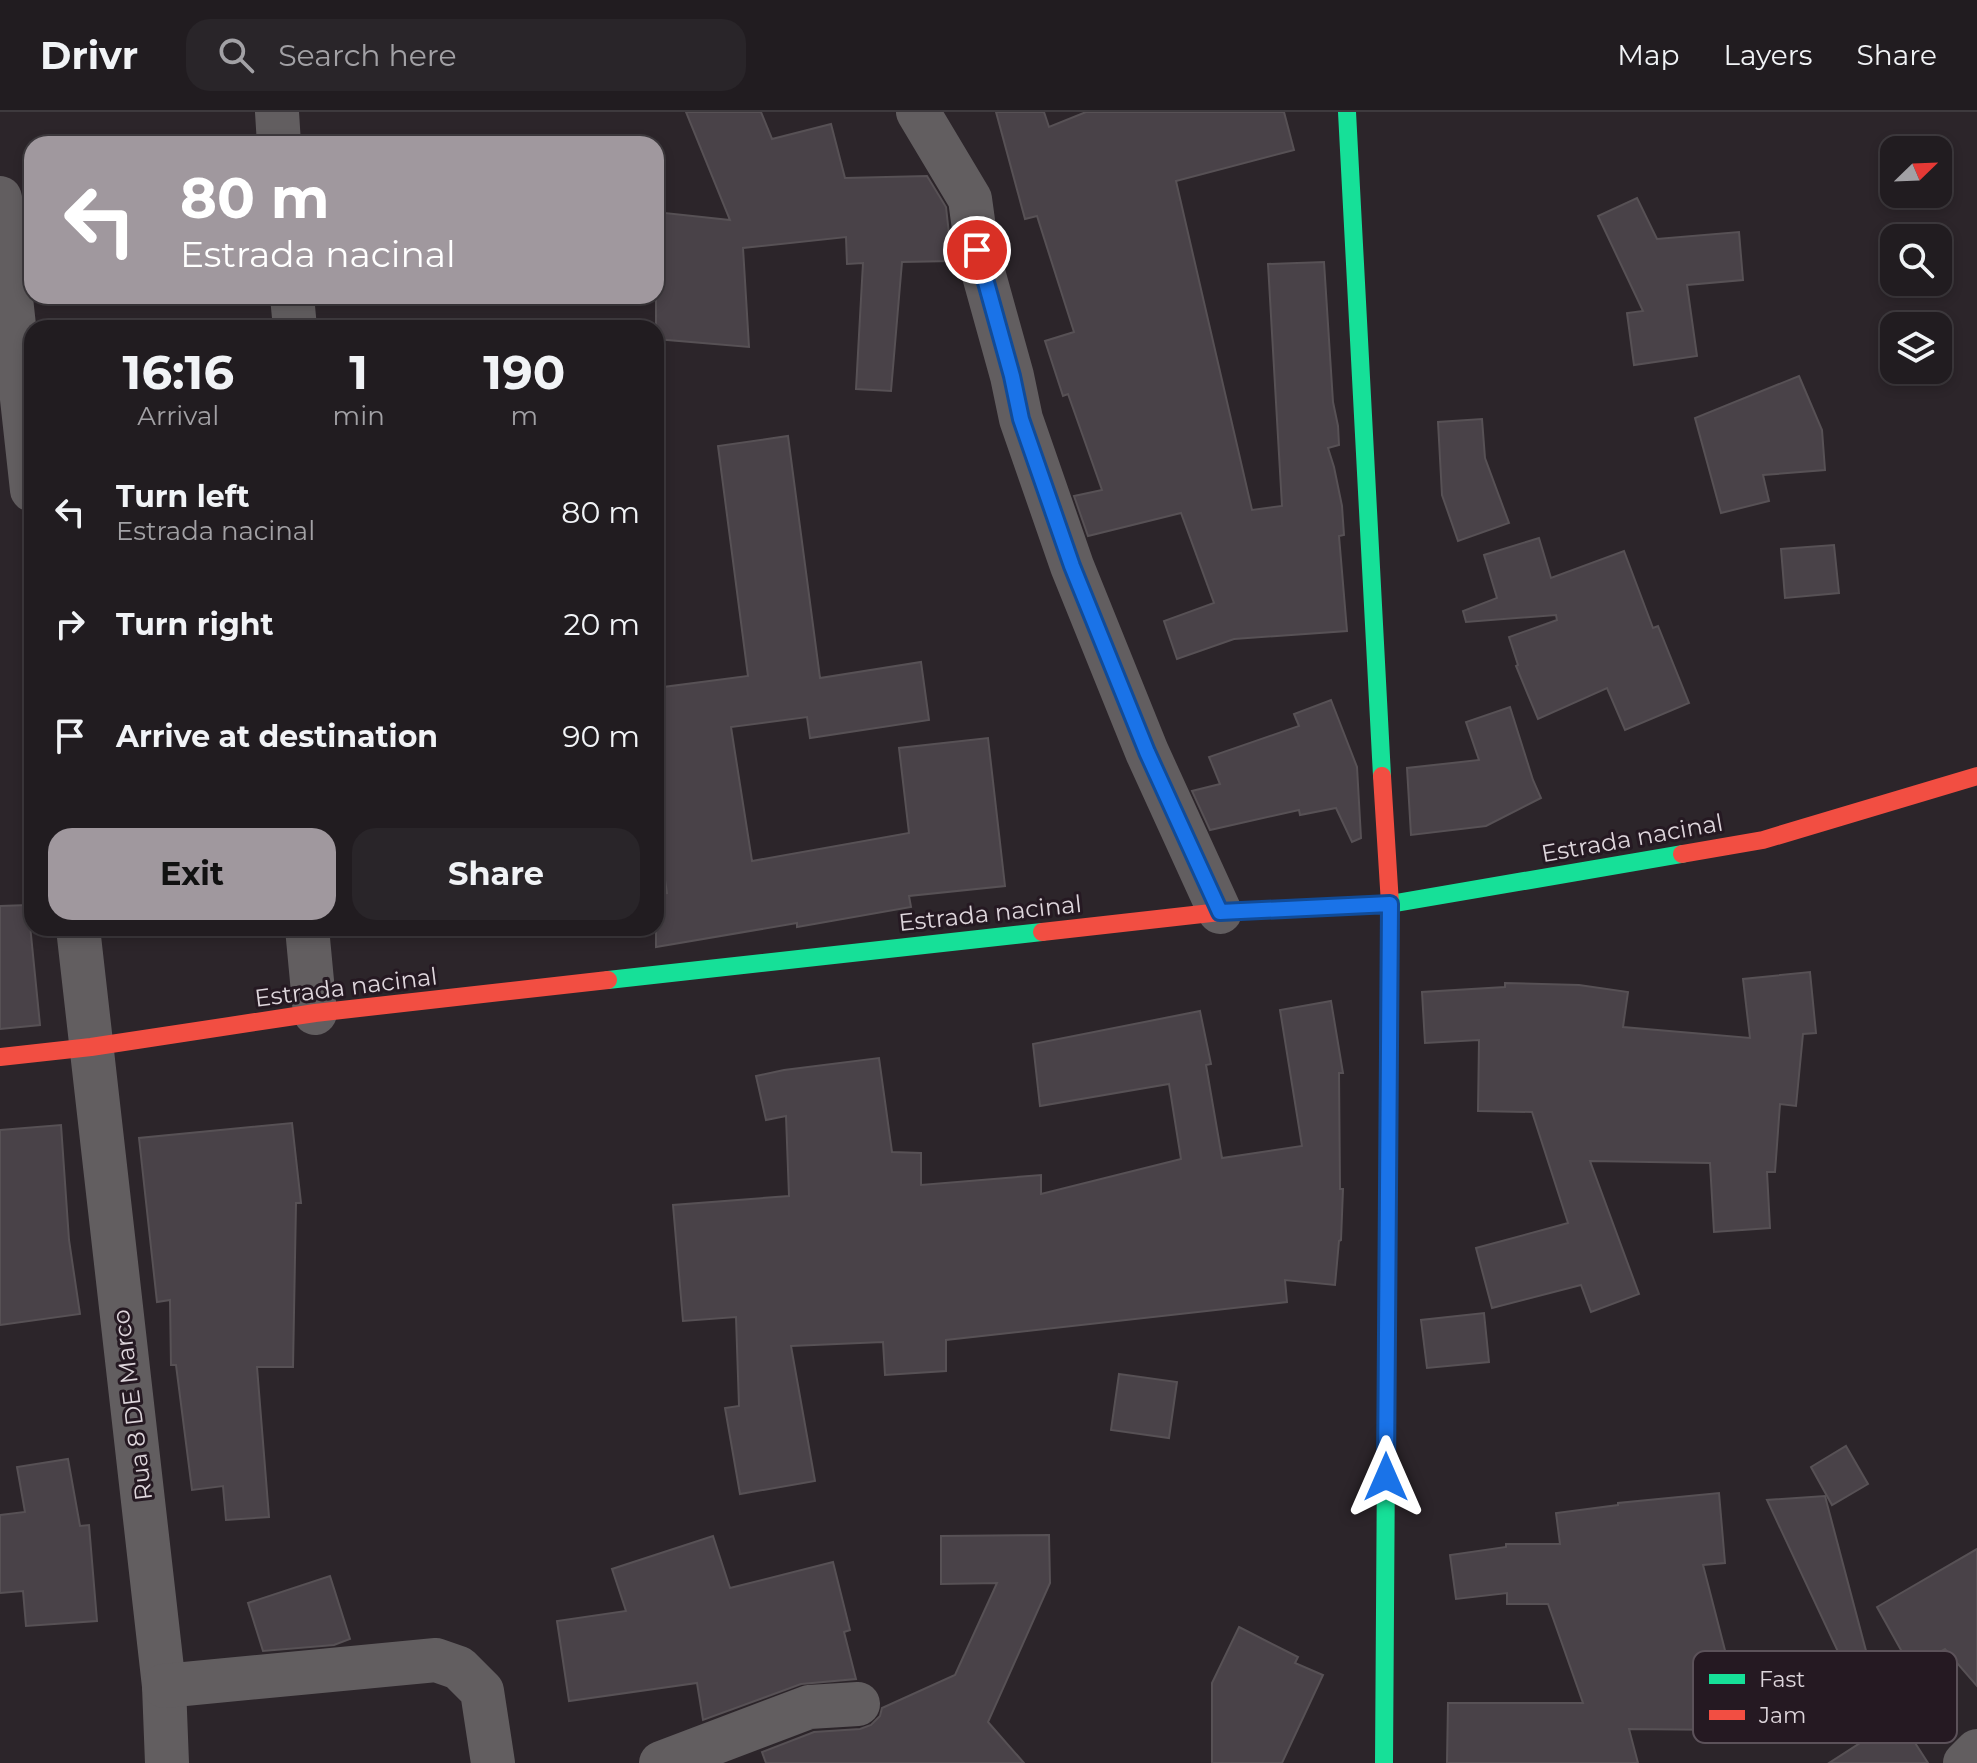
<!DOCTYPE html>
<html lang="en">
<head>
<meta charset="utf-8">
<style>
	body { margin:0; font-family:Montserrat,sans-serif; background:#292529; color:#f1f3f6; height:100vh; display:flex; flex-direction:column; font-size:30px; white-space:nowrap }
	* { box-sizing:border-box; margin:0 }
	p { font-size:26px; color:#a2a1a5 }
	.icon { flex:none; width:44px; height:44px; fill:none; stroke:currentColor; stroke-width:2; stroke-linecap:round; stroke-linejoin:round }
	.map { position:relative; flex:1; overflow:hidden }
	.side { position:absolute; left:24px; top:208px; width:640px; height:616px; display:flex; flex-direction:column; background:#211c20; border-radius:24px; box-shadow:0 4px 12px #0003,0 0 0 2px #3e3a3e }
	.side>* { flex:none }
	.top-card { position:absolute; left:24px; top:24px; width:640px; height:168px; border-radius:24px; box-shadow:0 4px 12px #0003,0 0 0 2px #3e3a3e; background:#a0989e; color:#fff; overflow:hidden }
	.needle { width:52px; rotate:67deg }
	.fabs { position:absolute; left:1880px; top:24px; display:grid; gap:16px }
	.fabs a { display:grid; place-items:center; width:72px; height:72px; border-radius:16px; background:#211c20; box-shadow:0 4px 12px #0003,0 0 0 2px #3e3a3e; font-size:40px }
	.pin { position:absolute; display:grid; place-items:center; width:68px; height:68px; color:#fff; margin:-34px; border:4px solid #fff; border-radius:50%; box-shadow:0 2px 8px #0007 }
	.me { position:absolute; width:88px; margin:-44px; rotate:0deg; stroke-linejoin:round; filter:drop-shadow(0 0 6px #0008) }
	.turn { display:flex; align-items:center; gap:28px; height:168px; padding:0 24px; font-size:36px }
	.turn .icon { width:104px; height:104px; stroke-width:2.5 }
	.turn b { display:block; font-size:56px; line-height:68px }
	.eta { display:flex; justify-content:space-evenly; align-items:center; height:136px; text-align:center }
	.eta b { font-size:48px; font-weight:700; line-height:56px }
	.cta { display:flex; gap:16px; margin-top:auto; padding:16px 24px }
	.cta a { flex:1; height:92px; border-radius:24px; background:#a0989e; color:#111; font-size:32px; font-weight:700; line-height:92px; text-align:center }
	.cta a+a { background:#292529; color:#f1f3f6 }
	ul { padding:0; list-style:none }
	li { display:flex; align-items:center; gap:24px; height:112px; padding:0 24px }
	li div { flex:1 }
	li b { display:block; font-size:30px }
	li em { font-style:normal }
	header { display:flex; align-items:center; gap:48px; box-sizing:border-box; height:112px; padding:0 40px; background:#211c20; border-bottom:2px solid #3e3a3e }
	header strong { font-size:38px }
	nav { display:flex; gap:44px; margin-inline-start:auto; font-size:28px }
	.search { width:560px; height:72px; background:#292529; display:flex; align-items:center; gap:20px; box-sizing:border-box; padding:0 28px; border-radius:24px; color:#a2a1a5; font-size:30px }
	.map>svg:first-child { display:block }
	.building { fill:#494248; stroke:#575155; stroke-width:2 }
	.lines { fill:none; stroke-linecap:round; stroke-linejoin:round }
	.street { stroke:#625e60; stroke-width:44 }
	.fast { stroke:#16e098; stroke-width:18 }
	.jam { stroke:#f24e42; stroke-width:18 }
	.route-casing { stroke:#114b97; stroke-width:20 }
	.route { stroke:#1a73e8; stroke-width:14 }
	.labels { text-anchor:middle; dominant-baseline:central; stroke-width:6; stroke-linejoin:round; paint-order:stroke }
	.street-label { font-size:24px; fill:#ded6dc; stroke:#251922 }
	.key { fill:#251922; stroke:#5c525a; stroke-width:2 }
	.key-label { font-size:22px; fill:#ded6dc }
</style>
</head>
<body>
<header>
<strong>Drivr</strong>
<div class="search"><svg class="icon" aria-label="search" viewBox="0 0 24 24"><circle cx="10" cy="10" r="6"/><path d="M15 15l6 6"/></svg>Search here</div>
<nav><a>Map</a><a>Layers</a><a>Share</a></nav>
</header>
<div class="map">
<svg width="1977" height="1651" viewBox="0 0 1977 1651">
	<rect width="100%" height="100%" fill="#2c252a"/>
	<g class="building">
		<path d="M 686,0 L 761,0 L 772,27 L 831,12 L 845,66 L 927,64 L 946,95 L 952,149 L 902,150 L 891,279 L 856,277 L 863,151 L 847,152 L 846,125 L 743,136 L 749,235 L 656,227 L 656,100 L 730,108 Z"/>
		<path d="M 996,0 L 1044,0 L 1049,15 L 1086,0 L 1284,0 L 1294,38 L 1176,69 L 1252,398 L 1282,394 L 1268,152 L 1324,150 L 1333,290 L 1338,314 L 1339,333 L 1328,336 L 1334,355 L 1342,394 L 1344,423 L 1339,424 L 1347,519 L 1234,527 L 1177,547 L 1164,509 L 1214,491 L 1181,401 L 1088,424 L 1074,384 L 1102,378 L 1068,282 L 1063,284 L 1045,229 L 1074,220 L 1037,104 L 1025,107 Z"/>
		<path d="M 1637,86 L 1657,127 L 1739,120 L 1743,168 L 1687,173 L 1697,244 L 1634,253 L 1627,201 L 1643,199 L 1598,104 Z"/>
		<path d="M 1799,264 L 1822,318 L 1825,358 L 1763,363 L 1769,389 L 1721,401 L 1695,306 Z"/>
		<path d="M 1482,307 L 1485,346 L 1509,411 L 1458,429 L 1442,383 L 1438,310 Z"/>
		<path d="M 788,324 L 820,566 L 921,550 L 929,608 L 810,626 L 807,605 L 731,615 L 752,749 L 909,721 L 899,636 L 988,626 L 1005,774 L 909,784 L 911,795 L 797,815 L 797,811 L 656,835 L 656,782 L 667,781 L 656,708 L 656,576 L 748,564 L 718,334 Z"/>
		<path d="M 1539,426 L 1551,466 L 1624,439 L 1653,516 L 1658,514 L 1689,591 L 1625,618 L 1607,576 L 1538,607 L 1516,554 L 1518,553 L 1509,525 L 1557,508 L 1556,503 L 1466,510 L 1463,499 L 1497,486 L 1484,443 Z"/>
		<path d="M 1834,433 L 1839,481 L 1785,486 L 1781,437 Z"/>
		<path d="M 1331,588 L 1357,655 L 1361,726 L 1352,730 L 1336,696 L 1300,703 L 1299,698 L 1210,718 L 1192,679 L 1220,672 L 1209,645 L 1299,614 L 1294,602 Z"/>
		<path d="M 1510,595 L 1533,668 L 1541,686 L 1486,714 L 1411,723 L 1407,656 L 1479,648 L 1466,610 Z"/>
		<path d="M 28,793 L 40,913 L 0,917 L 0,794 Z"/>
		<path d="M 1810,860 L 1816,921 L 1803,922 L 1796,994 L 1780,992 L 1775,1060 L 1767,1060 L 1770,1116 L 1714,1120 L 1710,1051 L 1590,1049 L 1639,1182 L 1591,1200 L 1581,1173 L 1492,1196 L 1476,1136 L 1568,1111 L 1532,1000 L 1478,999 L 1479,928 L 1425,931 L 1422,880 L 1505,875 L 1505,871 L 1579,873 L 1628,880 L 1623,915 L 1750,926 L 1743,867 Z"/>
		<path d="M 1331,889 L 1343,961 L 1339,961 L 1340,1077 L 1343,1077 L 1341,1128 L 1339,1129 L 1335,1173 L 1285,1168 L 1287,1190 L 946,1228 L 946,1259 L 885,1263 L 883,1230 L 791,1234 L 815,1369 L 740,1382 L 725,1296 L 739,1294 L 736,1205 L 683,1209 L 673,1093 L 789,1084 L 786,1004 L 766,1008 L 756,964 L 784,958 L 879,946 L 892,1040 L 921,1041 L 921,1073 L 1041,1063 L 1041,1082 L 1181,1047 L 1169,972 L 1040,994 L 1033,932 L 1200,899 L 1211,952 L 1206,953 L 1222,1046 L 1302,1034 L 1280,898 Z"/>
		<path d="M 292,1011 L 301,1091 L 296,1091 L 293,1255 L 257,1255 L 269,1405 L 226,1408 L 223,1374 L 192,1378 L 176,1253 L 171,1253 L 170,1188 L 157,1190 L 139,1026 Z"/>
		<path d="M 61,1013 L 69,1128 L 80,1202 L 0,1213 L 0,1018 Z"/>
		<path d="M 1484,1201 L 1489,1250 L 1427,1256 L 1421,1208 Z"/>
		<path d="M 1119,1262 L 1177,1270 L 1169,1326 L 1111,1318 Z"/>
		<path d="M 1846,1334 L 1868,1372 L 1832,1393 L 1811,1355 Z"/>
		<path d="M 68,1347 L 80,1414 L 89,1413 L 97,1509 L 26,1514 L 23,1479 L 0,1481 L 0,1403 L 25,1400 L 17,1355 Z"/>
		<path d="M 1719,1381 L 1725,1451 L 1703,1453 L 1728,1550 L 1728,1618 L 1629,1617 L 1638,1651 L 1447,1651 L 1448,1591 L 1583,1591 L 1548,1492 L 1507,1492 L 1507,1481 L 1456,1487 L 1450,1443 L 1506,1435 L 1506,1432 L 1560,1432 L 1556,1401 L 1618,1393 L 1618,1391 Z"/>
		<path d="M 1825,1384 L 1874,1569 L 1855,1576 L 1767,1388 Z"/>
		<path d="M 1049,1423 L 1050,1471 L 988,1610 L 1024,1651 L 766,1651 L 762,1640 L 814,1620 L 860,1617 L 871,1613 L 880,1604 L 882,1596 L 955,1563 L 997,1471 L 941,1472 L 941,1424 Z"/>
		<path d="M 713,1424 L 730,1476 L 833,1450 L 850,1518 L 844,1520 L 856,1567 L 801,1572 L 703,1608 L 697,1571 L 569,1589 L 557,1509 L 626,1499 L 612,1457 Z"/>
		<path d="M 1977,1437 L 1977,1574 L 1945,1537 L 1911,1556 L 1877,1495 Z"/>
		<path d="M 330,1464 L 350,1527 L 334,1533 L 263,1539 L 248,1491 Z"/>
		<path d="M 1239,1515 L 1298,1545 L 1295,1551 L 1323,1563 L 1282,1651 L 1212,1651 L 1212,1571 Z"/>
		<path d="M 1899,1606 L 1928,1651 L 1829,1651 Z"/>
	</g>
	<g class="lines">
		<g class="street">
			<path d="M 277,0 L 279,32"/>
			<path d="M 918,0 L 970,87 L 977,138 L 1012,264 L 1021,307 L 1072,454 L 1147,640 L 1220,800"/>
			<path d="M 0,86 L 32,378"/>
			<path d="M 292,184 L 295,216"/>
			<path d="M 78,816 L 164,1574 L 167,1651"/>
			<path d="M 307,816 L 315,901"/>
			<path d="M 164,1574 L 436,1548 L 459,1556 L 482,1579 L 493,1651"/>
			<path d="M 661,1651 L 809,1595 L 858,1592"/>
			<path d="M 1965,1651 L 1977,1639"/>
		</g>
		<g class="fast">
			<path d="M 1347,0 L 1382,664"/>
			<path d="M 1350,794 L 1390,792 L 1682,742"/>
			<path d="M 608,868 L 1042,820"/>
			<path d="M 1384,1651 L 1386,1346"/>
		</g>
		<g class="jam">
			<path d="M 1382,664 L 1390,792 L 1386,1346"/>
			<path d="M 1682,742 L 1763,728 L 1977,664"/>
			<path d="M 1042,820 L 1220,800 L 1350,794"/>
			<path d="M 0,945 L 91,935 L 315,901 L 608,868"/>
		</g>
	</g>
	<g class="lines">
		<defs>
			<path id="route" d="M 977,138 L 1012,264 L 1021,307 L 1072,454 L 1147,640 L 1220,800 L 1390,792 L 1386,1365"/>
		</defs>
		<use href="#route" class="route-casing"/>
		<use href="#route" class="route"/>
	</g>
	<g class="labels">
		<g class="street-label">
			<text transform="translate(1632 726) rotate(-10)">Estrada nacinal</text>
			<text transform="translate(990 801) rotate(-6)">Estrada nacinal</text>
			<text transform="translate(346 875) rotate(-7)">Estrada nacinal</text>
			<text transform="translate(132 1293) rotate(-97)">Rua 8 DE Marco</text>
		</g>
	</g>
	<rect x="1693" y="1539" width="264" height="92" rx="12" class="key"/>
	<rect x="1709" y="1562" width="36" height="10" fill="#16e098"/>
	<rect x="1709" y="1598" width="36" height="10" fill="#f24e42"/>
	<g class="key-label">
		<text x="1759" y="1575">Fast</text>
		<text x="1759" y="1611">Jam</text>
	</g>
</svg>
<div class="fabs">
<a><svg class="needle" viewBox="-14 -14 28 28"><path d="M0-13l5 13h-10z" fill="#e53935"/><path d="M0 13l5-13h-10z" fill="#a2a1a5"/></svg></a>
<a><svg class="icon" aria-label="search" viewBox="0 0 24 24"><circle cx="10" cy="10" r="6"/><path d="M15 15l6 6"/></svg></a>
<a><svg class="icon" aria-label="layers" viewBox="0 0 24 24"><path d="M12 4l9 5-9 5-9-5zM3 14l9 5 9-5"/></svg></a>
</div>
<div class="pin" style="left:977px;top:138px;background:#d93025"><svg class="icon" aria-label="arrive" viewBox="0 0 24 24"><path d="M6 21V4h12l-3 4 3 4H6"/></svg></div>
<svg class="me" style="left:1386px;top:1365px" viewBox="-20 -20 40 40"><path d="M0-17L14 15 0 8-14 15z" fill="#1a73e8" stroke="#fff" stroke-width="4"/></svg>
<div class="top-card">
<div class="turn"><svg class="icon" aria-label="left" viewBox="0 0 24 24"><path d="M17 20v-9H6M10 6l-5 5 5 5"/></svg><div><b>80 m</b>Estrada nacinal</div></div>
</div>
<section class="side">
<div class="eta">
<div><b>16:16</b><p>Arrival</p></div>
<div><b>1</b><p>min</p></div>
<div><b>190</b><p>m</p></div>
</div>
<ul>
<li><svg class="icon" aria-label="left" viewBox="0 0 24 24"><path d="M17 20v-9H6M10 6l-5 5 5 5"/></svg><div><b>Turn left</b><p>Estrada nacinal</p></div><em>80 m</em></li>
<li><svg class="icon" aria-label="right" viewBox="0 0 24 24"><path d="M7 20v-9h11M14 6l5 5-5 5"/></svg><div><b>Turn right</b></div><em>20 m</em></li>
<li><svg class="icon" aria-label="arrive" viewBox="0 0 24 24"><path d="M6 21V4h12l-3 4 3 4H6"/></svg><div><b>Arrive at destination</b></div><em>90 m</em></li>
</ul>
<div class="cta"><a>Exit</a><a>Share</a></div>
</section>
</div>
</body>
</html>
